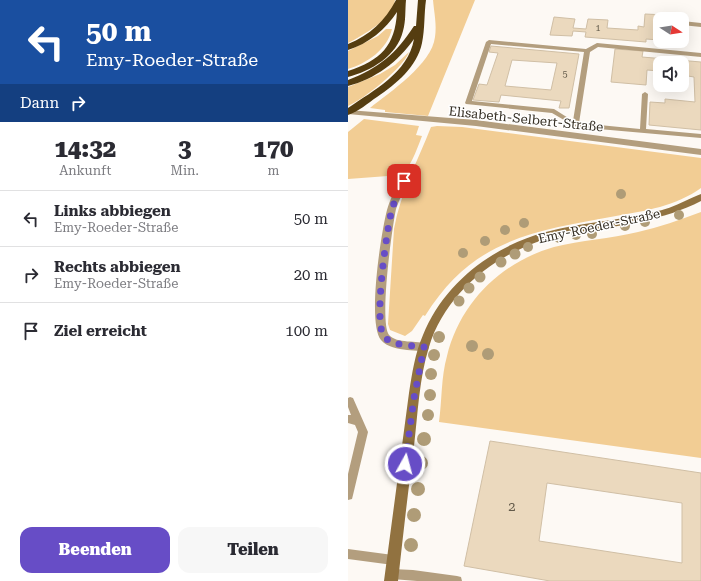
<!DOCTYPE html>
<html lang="de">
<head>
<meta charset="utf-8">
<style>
	body { margin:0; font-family:"Roboto Serif",serif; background:#f7f7f7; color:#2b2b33; height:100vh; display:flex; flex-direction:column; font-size:15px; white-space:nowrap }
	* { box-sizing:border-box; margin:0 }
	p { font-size:13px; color:#7c7c81 }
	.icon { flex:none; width:22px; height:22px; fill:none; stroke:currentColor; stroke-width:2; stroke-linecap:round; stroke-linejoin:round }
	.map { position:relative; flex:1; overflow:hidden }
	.sheet { display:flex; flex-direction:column; background:#fff; width:348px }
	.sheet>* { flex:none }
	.guide { background:#1a4fa0; color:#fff; overflow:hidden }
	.needle { width:26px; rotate:102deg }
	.tools { position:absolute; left:305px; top:12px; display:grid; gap:8px }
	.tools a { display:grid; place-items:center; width:36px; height:36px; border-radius:8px; background:#fff; box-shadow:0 4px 16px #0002; font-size:20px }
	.pin { position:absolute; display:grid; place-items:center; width:34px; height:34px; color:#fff; margin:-17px; border-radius:8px; box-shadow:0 2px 6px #0006 }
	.me { position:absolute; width:44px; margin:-22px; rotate:7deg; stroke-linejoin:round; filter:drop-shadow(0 0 3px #0008) }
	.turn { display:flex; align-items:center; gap:14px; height:84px; padding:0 20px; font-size:18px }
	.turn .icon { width:52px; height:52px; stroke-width:2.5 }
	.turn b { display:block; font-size:28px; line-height:34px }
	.then { display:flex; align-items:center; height:38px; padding:0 20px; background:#0003; gap:8px; font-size:15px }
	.eta { display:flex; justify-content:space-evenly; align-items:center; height:68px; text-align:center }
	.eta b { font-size:24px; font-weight:800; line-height:28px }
	.primary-button { display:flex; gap:8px; margin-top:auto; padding:8px 20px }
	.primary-button a { flex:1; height:46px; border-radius:12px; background:#674dc6; color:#fff; font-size:16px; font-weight:800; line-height:46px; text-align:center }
	.primary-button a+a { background:#f7f7f7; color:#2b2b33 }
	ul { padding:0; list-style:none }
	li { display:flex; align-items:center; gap:12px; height:56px; padding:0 20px; border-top:1px solid #e1e1e2 }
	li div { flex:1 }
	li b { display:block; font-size:15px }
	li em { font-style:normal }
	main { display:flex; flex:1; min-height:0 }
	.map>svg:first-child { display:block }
	.green { fill:#f2cd94 }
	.building { fill:#ebd9be; stroke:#d0bfa5; fill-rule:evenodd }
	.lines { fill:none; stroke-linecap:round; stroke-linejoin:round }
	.lane { fill:#b39e7e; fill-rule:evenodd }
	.street { fill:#b39e7e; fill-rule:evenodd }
	.secondary { fill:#917240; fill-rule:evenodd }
	.highway { fill:#553d10; fill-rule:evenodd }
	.tree { fill:#af9c77 }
	.route { stroke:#674dc6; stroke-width:7; stroke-dasharray:0 12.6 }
	.labels { text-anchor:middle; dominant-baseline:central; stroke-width:3; stroke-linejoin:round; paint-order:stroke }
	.far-number-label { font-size:9px; fill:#625a4a }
	.street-label { font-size:13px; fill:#352f24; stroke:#fff }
	.near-number-label { font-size:13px; fill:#625a4a }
</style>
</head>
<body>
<main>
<section class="sheet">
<div class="guide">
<div class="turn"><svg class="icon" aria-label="left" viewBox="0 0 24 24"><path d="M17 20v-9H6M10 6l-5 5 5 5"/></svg><div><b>50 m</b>Emy-Roeder-Straße</div></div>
<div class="then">Dann<svg class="icon" aria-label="right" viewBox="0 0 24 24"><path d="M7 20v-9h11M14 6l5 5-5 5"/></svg></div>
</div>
<div class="eta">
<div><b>14:32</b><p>Ankunft</p></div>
<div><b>3</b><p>Min.</p></div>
<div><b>170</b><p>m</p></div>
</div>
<ul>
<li><svg class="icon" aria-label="left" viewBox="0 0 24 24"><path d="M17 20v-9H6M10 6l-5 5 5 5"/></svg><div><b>Links abbiegen</b><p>Emy-Roeder-Straße</p></div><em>50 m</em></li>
<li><svg class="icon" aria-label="right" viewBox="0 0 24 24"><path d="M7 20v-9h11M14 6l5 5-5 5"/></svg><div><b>Rechts abbiegen</b><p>Emy-Roeder-Straße</p></div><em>20 m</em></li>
<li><svg class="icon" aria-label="arrive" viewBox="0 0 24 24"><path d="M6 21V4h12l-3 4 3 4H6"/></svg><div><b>Ziel erreicht</b></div><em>100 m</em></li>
</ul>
<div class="primary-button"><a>Beenden</a><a>Teilen</a></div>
</section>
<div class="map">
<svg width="353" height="581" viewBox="0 0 353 581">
	<rect width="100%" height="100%" fill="#fdf9f4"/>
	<g class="green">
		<path d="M 0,0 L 47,0 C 45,19 15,35 0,43 Z"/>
		<path d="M 85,0 L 127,0 L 80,116 L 37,112 L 37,110 L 22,108 C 42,92 84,64 87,37 C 89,25 86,12 85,0 Z"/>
		<path d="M 38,29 L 44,29 C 39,50 19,63 0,69 L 0,51 L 30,36 Z"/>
		<path d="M 61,52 C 56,67 15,100 0,106 L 0,87 L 32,74 L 47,65 Z"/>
		<path d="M 16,119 L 71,126 L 68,135 L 74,136 C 67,154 60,177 40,183 L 40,176 L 0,179 L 0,132 Z"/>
		<path d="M 89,126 L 114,127 L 353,158 L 353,188 C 328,206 297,211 268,216 C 185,231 125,239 77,316 L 75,315 L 64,331 L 57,336 L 42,330 L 40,324 L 46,229 C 52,194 70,160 83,127 Z"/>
		<path d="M 353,212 L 353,458 L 91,422 C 94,401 93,377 99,356 C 112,303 153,262 206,247 C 233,240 262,239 290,232 C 311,227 332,220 353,212 Z"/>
	</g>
	<g class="building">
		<path d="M 297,14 L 318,15 L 317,19 L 312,19 L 312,40 L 298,39 L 298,42 L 237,37 L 238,32 L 225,31 L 224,36 L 202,35 L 206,17 L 227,19 L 225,28 L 238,29 L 240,19 L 260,20 L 259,28 L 290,30 L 290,26 L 296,27 Z"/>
		<path d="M 143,46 L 231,54 L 221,108 L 211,108 L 213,101 L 153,95 L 151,102 L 125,100 L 131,84 L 139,85 L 150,53 L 141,52 ZM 164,60 L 209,63 L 203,90 L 157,86 Z"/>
		<path d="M 267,49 L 295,51 L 294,57 L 353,62 L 353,130 L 301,125 L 302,102 L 317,103 L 317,99 L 347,102 L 346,77 L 340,76 L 340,74 L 334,73 L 334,63 L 312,63 L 312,71 L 299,70 L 298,85 L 263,82 Z"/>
		<path d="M 142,441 L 353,473 L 353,581 L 202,581 L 116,566 ZM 199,483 L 334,503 L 334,563 L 191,541 Z"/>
	</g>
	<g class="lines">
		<g class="lane">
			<path d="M 334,21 L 353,23 L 353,27 L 334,25 Z"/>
			<path d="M 141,40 L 238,49 L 249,43 L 353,53 L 353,57 L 250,47 L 242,52 L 231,123 L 292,129 L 294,94 L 297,92 L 300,94 L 298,129 L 353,134 L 353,138 L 228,127 L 204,113 L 118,104 L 117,103 L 138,42 ZM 143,44 L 236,52 L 225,121 L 206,109 L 124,101 Z"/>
			<path d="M 2,397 L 5,398 L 20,432 L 5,495 L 4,499 L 0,500 L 0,474 L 10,432 L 7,425 L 0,423 L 0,415 L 3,415 L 0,407 L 0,398 Z"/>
			<path d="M 0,549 L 45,555 L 49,556 L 50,560 L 49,564 L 45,565 L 0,559 Z"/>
			<path d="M 44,569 L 65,570 L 109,576 L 113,577 L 114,581 L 69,581 L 44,579 L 40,578 L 39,574 L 40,570 Z"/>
		</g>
		<g class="street">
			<path d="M 0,110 L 128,120 L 353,149 L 353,155 L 128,126 L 0,114 Z"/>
			<path d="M 56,178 L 60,181 C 56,190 51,200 48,209 C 44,228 31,321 41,335 C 49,344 69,340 80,344 L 81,347 L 80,350 C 73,352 65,350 59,350 C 50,349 39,347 33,340 C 19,323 33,233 39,210 C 42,199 48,188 53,179 Z"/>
		</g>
		<path class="secondary" d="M 353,194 L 353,201 C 316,220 275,225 234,232 C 222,234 209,235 198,239 C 146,255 97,294 81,347 C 71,379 70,413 66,446 C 60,491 55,536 50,581 L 36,581 L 61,393 C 64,374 67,353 75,335 C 96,283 145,246 198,232 C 233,222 270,221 305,212 C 316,210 327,206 337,201 C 342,199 347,196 353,194 Z"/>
		<g class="highway">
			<path d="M 48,0 L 58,0 C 57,10 58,21 55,31 C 49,56 23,71 0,77 L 0,71 C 33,60 47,46 49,12 C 38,29 20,44 0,50 L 0,44 C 22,35 37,21 48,0 Z"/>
			<path d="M 70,0 L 78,0 C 76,14 77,29 74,43 C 69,67 48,84 29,97 C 20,103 10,112 0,115 L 0,108 C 26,90 60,73 66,39 C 50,62 27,79 0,86 L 0,80 C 31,68 48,54 66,26 L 68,26 Z"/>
		</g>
	</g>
	<g class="tree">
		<circle cx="273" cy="194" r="5"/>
		<circle cx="331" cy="215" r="5"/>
		<circle cx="297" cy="222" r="5"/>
		<circle cx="176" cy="223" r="5"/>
		<circle cx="277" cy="226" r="5"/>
		<circle cx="157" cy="230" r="5"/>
		<circle cx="244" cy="234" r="5"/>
		<circle cx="228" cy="235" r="5"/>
		<circle cx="211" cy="238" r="5"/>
		<circle cx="137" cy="241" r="5"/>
		<circle cx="180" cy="247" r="5"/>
		<circle cx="115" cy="253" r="5"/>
		<circle cx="167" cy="254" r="5.5"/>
		<circle cx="153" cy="262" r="5.5"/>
		<circle cx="132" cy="277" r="5.5"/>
		<circle cx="121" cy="288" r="5.5"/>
		<circle cx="111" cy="301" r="5.5"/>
		<circle cx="91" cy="337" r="6"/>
		<circle cx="124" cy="346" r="6"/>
		<circle cx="140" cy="354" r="6"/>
		<circle cx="86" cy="355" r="6"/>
		<circle cx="83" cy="374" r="6"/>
		<circle cx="82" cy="395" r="6"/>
		<circle cx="80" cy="415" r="6"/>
		<circle cx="76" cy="439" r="7"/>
		<circle cx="73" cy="463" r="7"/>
		<circle cx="70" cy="489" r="7"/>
		<circle cx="66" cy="515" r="7"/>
		<circle cx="63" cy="545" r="7"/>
	</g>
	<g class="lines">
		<path class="route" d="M 56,181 C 52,190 47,199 44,209 C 39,228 25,323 36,336 C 43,346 64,345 76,347 L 66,398 L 57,464"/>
	</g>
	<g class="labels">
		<g class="far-number-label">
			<text x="250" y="28">1</text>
			<text x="217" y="74">5</text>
		</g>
		<g class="street-label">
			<text transform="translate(178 119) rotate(6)">Elisabeth-Selbert-Straße</text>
			<text transform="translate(251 226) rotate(-12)">Emy-Roeder-Straße</text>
		</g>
		<g class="near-number-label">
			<text x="164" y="506">2</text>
		</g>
	</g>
</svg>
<div class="tools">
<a><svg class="needle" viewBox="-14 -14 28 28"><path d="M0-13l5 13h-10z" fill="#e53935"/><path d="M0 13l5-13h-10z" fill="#7c7c81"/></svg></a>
<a><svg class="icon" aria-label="sound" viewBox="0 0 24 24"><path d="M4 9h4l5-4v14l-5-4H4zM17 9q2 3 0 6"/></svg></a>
</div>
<div class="pin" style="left:56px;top:181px;background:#d93025"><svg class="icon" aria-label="arrive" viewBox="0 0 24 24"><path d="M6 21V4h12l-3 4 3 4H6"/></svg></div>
<svg class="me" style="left:57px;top:464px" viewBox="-20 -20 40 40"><circle r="17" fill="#674dc6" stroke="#fff" stroke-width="3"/><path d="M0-11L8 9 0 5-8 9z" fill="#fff"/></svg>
</div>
</main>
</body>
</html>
